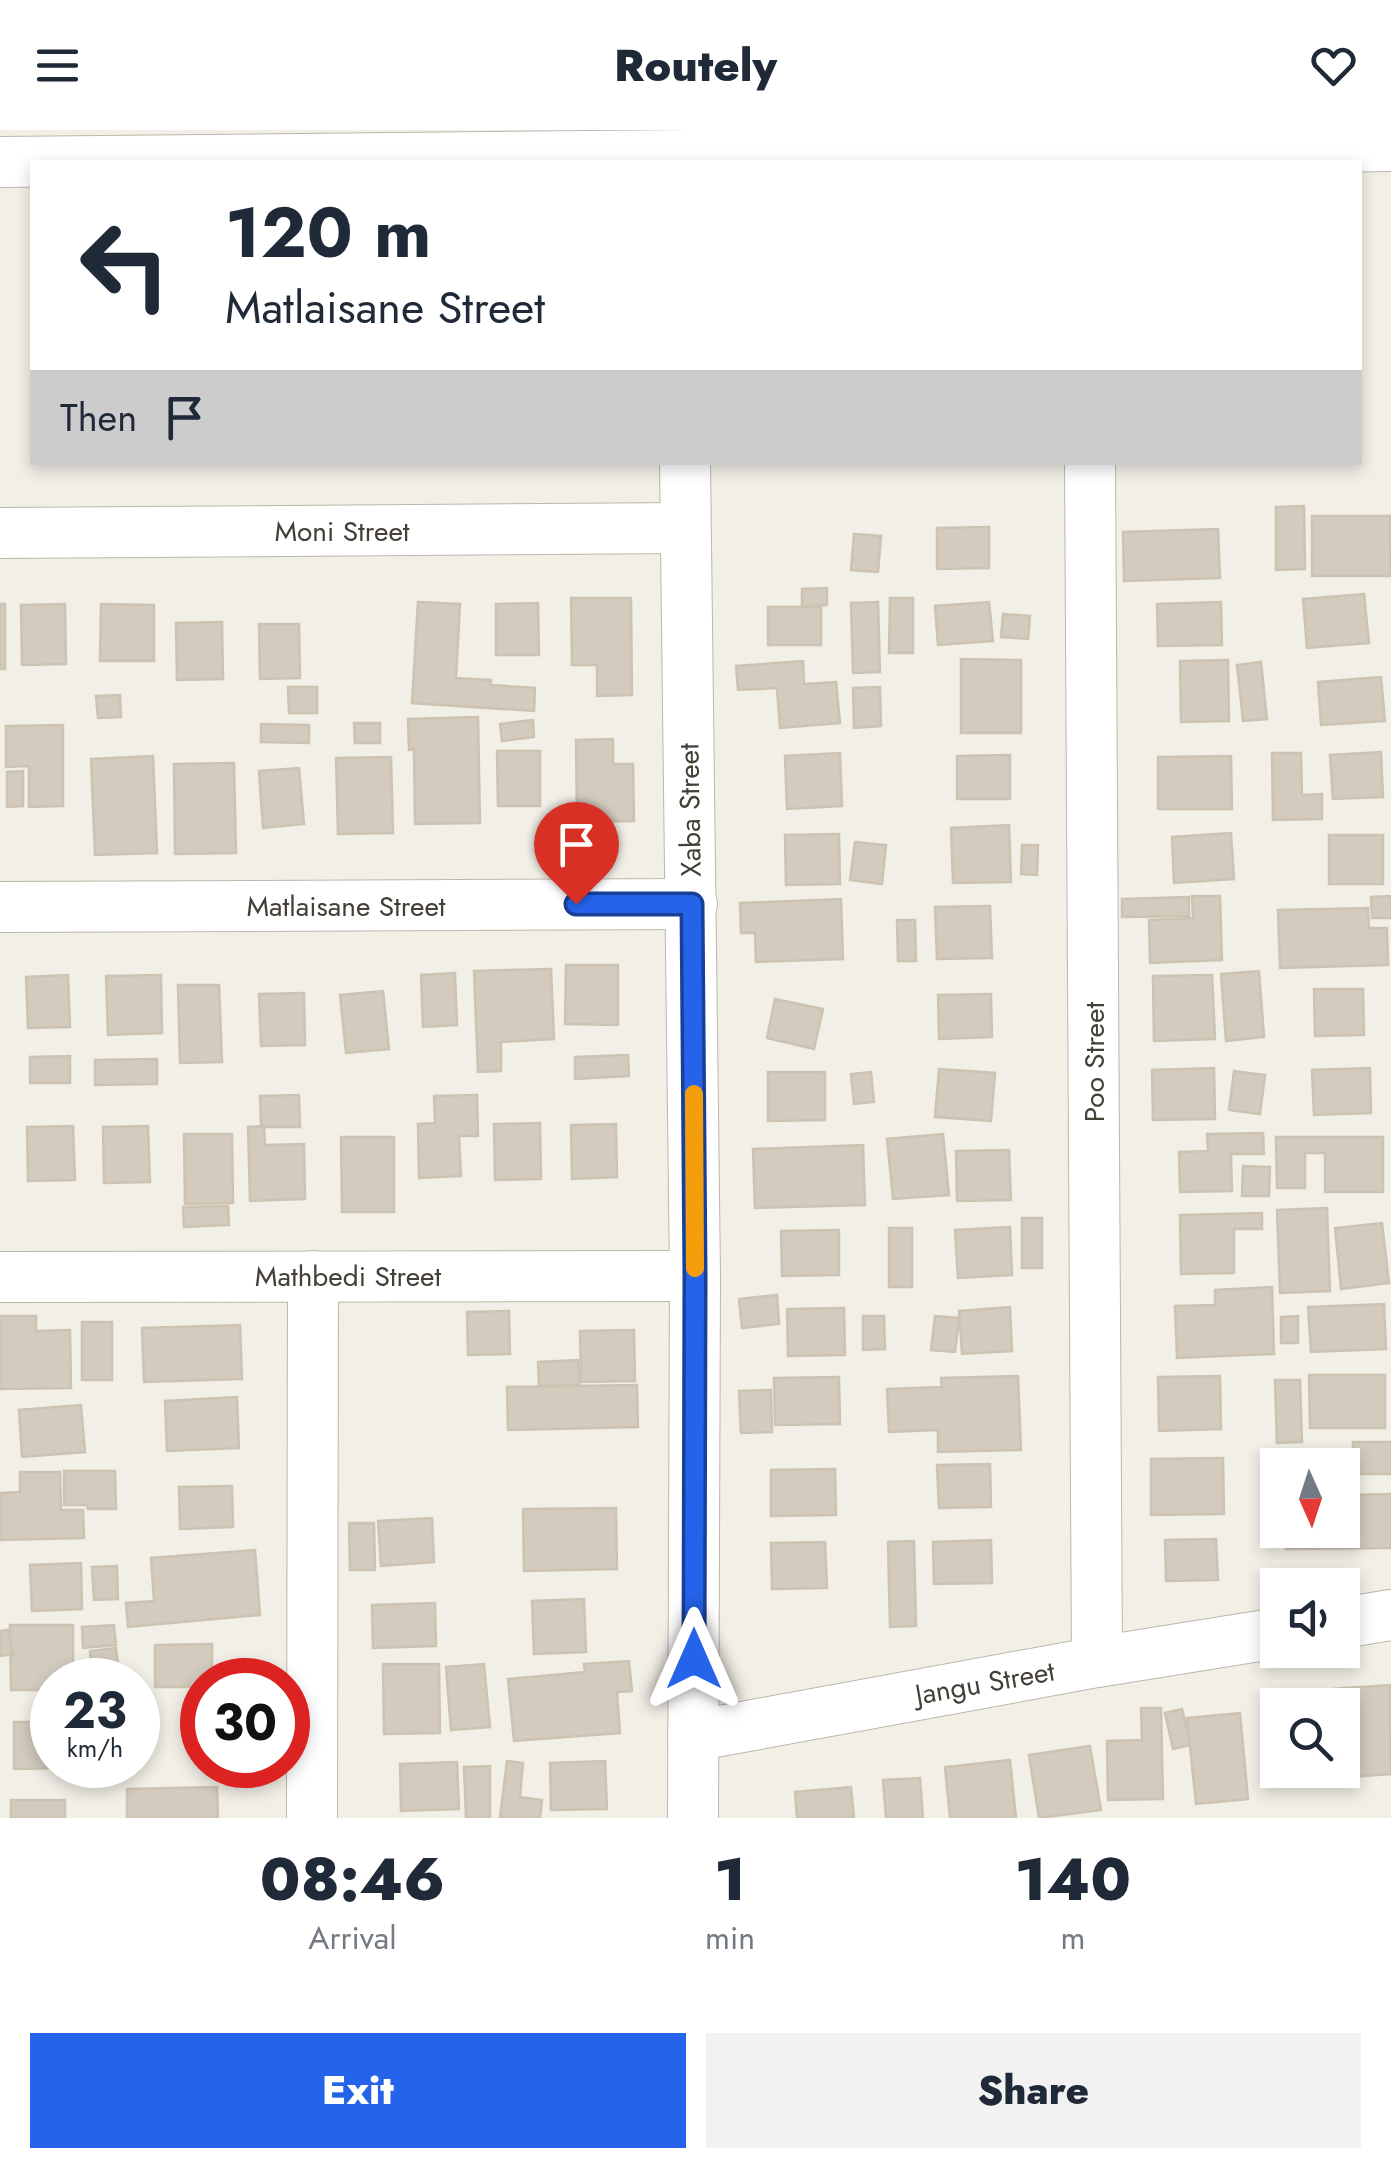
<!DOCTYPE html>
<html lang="en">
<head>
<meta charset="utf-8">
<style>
	body { margin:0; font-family:Jost,sans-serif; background:#f2f2f3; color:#1f2937; height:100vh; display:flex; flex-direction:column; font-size:38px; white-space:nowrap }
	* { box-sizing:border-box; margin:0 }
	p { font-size:32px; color:#747a83 }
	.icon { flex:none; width:55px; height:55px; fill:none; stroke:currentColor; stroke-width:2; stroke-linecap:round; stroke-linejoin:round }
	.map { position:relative; height:1688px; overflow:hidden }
	.side { display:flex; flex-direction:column; background:#fff; flex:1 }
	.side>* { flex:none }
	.guide { position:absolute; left:30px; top:30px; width:1332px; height:305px; border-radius:0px; box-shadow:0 5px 15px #0003; background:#fff; color:#1f2937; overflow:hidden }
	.needle { width:65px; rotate:177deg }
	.buttons { position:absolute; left:1260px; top:1318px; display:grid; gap:20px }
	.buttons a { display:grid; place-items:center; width:100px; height:100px; border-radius:0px; background:#fff; box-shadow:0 5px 15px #0003; font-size:50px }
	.speed { position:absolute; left:30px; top:1528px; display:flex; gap:20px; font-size:50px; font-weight:700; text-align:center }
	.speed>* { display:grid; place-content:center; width:130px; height:130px; border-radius:50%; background:#fff; box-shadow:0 5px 15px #0003; line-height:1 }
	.speed small { font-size:25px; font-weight:400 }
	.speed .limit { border:15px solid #d22; background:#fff; color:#111 }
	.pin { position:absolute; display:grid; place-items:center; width:85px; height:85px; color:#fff; margin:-102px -42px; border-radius:50% 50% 50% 0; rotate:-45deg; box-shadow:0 0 10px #0007 }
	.pin .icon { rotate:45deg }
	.me { position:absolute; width:110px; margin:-55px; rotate:0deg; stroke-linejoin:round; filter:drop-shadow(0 0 8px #0008) }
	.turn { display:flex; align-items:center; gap:35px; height:210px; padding:0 30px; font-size:45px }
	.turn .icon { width:130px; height:130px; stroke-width:2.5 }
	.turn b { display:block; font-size:70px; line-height:85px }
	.then { display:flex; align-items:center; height:95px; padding:0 30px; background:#0003; gap:20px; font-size:38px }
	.eta { display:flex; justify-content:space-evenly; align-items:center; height:170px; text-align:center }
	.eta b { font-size:60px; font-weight:800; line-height:70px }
	.primary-button { display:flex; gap:20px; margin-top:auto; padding:20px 30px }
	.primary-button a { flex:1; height:115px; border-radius:0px; background:#2563eb; color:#fff; font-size:40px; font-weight:800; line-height:115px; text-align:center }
	.primary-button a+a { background:#f2f2f3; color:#1f2937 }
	header { display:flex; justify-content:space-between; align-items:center; height:130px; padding:0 30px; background:#fff; font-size:45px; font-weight:800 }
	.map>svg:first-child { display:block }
	.building { fill:#d2cbbe; stroke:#ccc3b2; stroke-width:2.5 }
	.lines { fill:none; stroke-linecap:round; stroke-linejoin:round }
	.street-casing { stroke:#bcb7ab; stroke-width:52 }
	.street { stroke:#fff; stroke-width:50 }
	.route-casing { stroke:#184099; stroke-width:25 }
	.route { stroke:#2563eb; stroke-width:18 }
	.slow { stroke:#f59e0b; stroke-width:18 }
	.labels { text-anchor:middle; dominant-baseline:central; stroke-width:8; stroke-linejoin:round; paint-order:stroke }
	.street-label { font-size:28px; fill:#444037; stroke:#fff }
</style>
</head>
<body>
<header><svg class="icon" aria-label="menu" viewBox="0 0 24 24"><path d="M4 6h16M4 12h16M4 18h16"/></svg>Routely<svg class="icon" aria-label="heart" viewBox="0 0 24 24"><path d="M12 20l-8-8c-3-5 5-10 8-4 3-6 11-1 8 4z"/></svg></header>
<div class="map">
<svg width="1391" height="1688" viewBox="0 0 1391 1688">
	<rect width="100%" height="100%" fill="#f2efe7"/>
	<g class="building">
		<path d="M 1304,376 L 1305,439 L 1276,440 L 1276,377 Z"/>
		<path d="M 1312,386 L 1390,386 L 1391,446 L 1312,446 Z"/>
		<path d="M 989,397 L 989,438 L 937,439 L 937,398 Z"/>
		<path d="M 1218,399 L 1220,448 L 1124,451 L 1123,402 Z"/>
		<path d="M 854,404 L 881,406 L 878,442 L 851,440 Z"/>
		<path d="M 827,458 L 827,475 L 802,476 L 802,459 Z"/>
		<path d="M 1364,464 L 1369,513 L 1307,518 L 1303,469 Z"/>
		<path d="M 571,468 L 631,468 L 632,565 L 597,566 L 597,535 L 572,535 Z"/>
		<path d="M 890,468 L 913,468 L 913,523 L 889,523 Z"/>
		<path d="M 418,472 L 460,474 L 456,548 L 491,550 L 491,555 L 535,558 L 534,581 L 412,573 Z"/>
		<path d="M 878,472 L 880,542 L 853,543 L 851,473 Z"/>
		<path d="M 989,472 L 993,511 L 938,515 L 935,476 Z"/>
		<path d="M 1221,472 L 1222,515 L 1158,516 L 1157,474 Z"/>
		<path d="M 538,473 L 539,525 L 496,525 L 496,474 Z"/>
		<rect x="0" y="474" width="5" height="65"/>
		<path d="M 65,474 L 66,534 L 22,535 L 21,475 Z"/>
		<path d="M 101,474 L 154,475 L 154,531 L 100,531 Z"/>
		<rect x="768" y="477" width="53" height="38"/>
		<path d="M 1003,484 L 1030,486 L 1028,509 L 1001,507 Z"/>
		<path d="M 222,492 L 223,549 L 177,550 L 176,493 Z"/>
		<path d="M 259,494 L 299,494 L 300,548 L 260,549 Z"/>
		<path d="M 961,529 L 1021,530 L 1021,603 L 961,603 Z"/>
		<path d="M 1228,530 L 1229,591 L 1181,592 L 1180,531 Z"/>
		<path d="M 803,531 L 804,554 L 836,552 L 840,593 L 780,598 L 777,558 L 738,560 L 736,536 Z"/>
		<path d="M 1261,532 L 1267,589 L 1243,591 L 1237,535 Z"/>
		<path d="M 1381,547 L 1385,591 L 1321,595 L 1318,552 Z"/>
		<path d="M 288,557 L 317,557 L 317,583 L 289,583 Z"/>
		<path d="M 880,557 L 881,596 L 854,598 L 853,558 Z"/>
		<path d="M 120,565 L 121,587 L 98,588 L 96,566 Z"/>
		<path d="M 478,587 L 480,693 L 415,694 L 414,619 L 409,620 L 408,589 Z"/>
		<path d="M 533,590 L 534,607 L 502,611 L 500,594 Z"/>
		<path d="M 354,593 L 380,593 L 380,613 L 355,613 Z"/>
		<path d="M 261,594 L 309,595 L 309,613 L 261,612 Z"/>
		<path d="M 63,595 L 63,676 L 29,677 L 29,636 L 6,637 L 6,596 Z"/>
		<path d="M 613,609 L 613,634 L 633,634 L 634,691 L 577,692 L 576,610 Z"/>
		<path d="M 497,621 L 540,621 L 540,676 L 498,676 Z"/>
		<path d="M 1381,622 L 1383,667 L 1333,669 L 1330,625 Z"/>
		<path d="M 840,623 L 842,676 L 787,679 L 785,626 Z"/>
		<path d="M 1272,623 L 1301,623 L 1302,665 L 1322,664 L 1322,689 L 1273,690 Z"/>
		<path d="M 1010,625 L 1010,669 L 957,669 L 957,626 Z"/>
		<path d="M 153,626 L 157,723 L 95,725 L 91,629 Z"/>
		<path d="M 1231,626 L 1232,679 L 1158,679 L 1158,627 Z"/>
		<path d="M 391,627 L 393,703 L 338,704 L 336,628 Z"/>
		<path d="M 234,633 L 236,723 L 175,724 L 174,634 Z"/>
		<path d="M 299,638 L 304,694 L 263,698 L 259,641 Z"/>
		<path d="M 23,641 L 23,676 L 7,677 L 7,642 Z"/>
		<path d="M 1009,695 L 1011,752 L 953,753 L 951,698 Z"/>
		<path d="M 1231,703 L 1234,749 L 1174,753 L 1172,707 Z"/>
		<path d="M 839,704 L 840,754 L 786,755 L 785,705 Z"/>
		<rect x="1329" y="705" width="54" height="49"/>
		<path d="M 855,712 L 886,715 L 882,754 L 850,750 Z"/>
		<path d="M 1022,715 L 1038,715 L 1037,745 L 1021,744 Z"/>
		<path d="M 1192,766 L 1220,766 L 1222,830 L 1150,833 L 1149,790 L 1193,788 Z"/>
		<path d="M 1391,766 L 1391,788 L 1372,788 L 1371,767 Z"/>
		<path d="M 1189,767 L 1189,786 L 1122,787 L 1122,769 Z"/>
		<path d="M 841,769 L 843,829 L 756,832 L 755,803 L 741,803 L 740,773 Z"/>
		<path d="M 990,776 L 992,828 L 937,829 L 935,777 Z"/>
		<path d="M 1368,778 L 1369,798 L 1387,798 L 1388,835 L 1280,838 L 1278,780 Z"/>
		<path d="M 897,790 L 915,790 L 916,831 L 898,831 Z"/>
		<path d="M 566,835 L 618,835 L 618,895 L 565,894 Z"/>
		<path d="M 551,839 L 554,909 L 501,912 L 501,941 L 478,942 L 474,841 Z"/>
		<path d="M 1259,841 L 1264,907 L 1226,911 L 1221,844 Z"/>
		<path d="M 455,843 L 457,895 L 423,897 L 421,845 Z"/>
		<path d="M 68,845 L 70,897 L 28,898 L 26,847 Z"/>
		<path d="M 161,845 L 162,903 L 108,905 L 106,846 Z"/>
		<path d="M 1212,845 L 1215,909 L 1154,911 L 1153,846 Z"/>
		<path d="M 178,855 L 219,855 L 222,932 L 180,933 Z"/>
		<path d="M 1314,859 L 1363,859 L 1364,905 L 1315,906 Z"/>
		<path d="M 383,861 L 389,919 L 346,923 L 340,865 Z"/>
		<path d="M 304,863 L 305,915 L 261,916 L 259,864 Z"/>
		<path d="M 991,864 L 992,907 L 939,909 L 938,865 Z"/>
		<path d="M 775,869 L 823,879 L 814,919 L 767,908 Z"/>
		<path d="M 628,925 L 629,946 L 575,949 L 575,927 Z"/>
		<path d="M 70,926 L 70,953 L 30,953 L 30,927 Z"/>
		<path d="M 157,929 L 157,954 L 95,955 L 95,930 Z"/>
		<path d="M 1214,938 L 1215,989 L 1153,990 L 1152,940 Z"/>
		<path d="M 1370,938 L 1371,983 L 1314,985 L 1312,940 Z"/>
		<path d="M 939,939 L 995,943 L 991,991 L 935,987 Z"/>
		<path d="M 1234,941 L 1265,945 L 1260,984 L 1229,980 Z"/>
		<path d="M 768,942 L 825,942 L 825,990 L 768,991 Z"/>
		<path d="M 871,942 L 874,972 L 854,974 L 851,944 Z"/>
		<path d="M 299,965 L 300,997 L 261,997 L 260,966 Z"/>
		<path d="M 477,965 L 478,1006 L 459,1006 L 461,1046 L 419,1048 L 418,994 L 435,993 L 434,966 Z"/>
		<path d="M 540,993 L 541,1049 L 495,1050 L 494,994 Z"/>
		<path d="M 616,994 L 617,1047 L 572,1049 L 571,995 Z"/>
		<path d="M 73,996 L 75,1050 L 28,1051 L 27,997 Z"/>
		<path d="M 148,996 L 150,1052 L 104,1053 L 103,997 Z"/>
		<path d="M 264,996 L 265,1015 L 304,1014 L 305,1069 L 250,1071 L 248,997 Z"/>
		<path d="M 1263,1003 L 1264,1024 L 1231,1024 L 1232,1061 L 1180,1062 L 1179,1022 L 1208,1021 L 1207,1004 Z"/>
		<path d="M 184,1004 L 232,1004 L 233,1073 L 185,1074 Z"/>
		<path d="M 943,1004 L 949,1065 L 893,1069 L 887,1009 Z"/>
		<path d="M 341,1007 L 394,1007 L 394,1082 L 342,1082 Z"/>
		<path d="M 1276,1007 L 1383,1007 L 1383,1062 L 1325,1062 L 1325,1023 L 1305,1023 L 1305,1058 L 1277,1058 Z"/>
		<path d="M 863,1015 L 865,1075 L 755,1078 L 753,1019 Z"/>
		<path d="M 1009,1020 L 1011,1070 L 957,1071 L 956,1021 Z"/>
		<path d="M 1243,1036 L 1270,1037 L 1269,1066 L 1242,1066 Z"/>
		<path d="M 228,1076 L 229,1095 L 184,1097 L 183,1077 Z"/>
		<path d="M 1327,1078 L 1330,1161 L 1280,1163 L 1277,1080 Z"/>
		<path d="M 1262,1083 L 1262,1099 L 1234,1099 L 1234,1143 L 1181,1144 L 1180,1085 Z"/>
		<rect x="1022" y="1088" width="20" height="50"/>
		<path d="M 1382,1093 L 1389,1153 L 1341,1159 L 1335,1098 Z"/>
		<path d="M 1010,1097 L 1012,1145 L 958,1148 L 955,1100 Z"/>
		<rect x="889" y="1098" width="23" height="59"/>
		<path d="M 839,1100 L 839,1145 L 782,1146 L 781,1101 Z"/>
		<path d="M 1272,1157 L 1274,1224 L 1177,1228 L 1175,1176 L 1215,1175 L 1215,1160 Z"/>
		<path d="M 777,1165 L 779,1194 L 742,1198 L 739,1169 Z"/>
		<path d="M 1384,1174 L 1386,1219 L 1311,1222 L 1308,1177 Z"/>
		<path d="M 1010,1177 L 1012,1221 L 962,1224 L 959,1181 Z"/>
		<path d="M 844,1178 L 845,1225 L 788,1226 L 787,1179 Z"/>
		<path d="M 509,1181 L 510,1224 L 468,1225 L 467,1182 Z"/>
		<path d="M 0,1186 L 36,1186 L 36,1201 L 70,1200 L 71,1258 L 0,1259 Z"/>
		<path d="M 863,1186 L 884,1186 L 885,1219 L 863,1220 Z"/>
		<path d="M 935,1186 L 959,1188 L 955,1222 L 931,1220 Z"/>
		<path d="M 1298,1186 L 1298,1213 L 1281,1213 L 1281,1187 Z"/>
		<rect x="82" y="1192" width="30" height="58"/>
		<path d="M 240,1195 L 242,1249 L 144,1252 L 142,1198 Z"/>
		<path d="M 634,1200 L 635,1251 L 581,1252 L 580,1201 Z"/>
		<path d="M 578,1230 L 579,1255 L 539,1256 L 538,1232 Z"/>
		<path d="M 1309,1245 L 1385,1245 L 1385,1298 L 1310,1298 Z"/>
		<path d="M 1018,1246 L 1021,1320 L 938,1322 L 938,1300 L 889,1302 L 887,1259 L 942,1257 L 941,1248 Z"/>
		<path d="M 1220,1246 L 1221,1299 L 1159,1301 L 1158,1247 Z"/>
		<path d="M 839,1247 L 840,1294 L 775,1295 L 774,1248 Z"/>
		<path d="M 1275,1250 L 1300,1250 L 1302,1312 L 1277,1313 Z"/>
		<path d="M 637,1255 L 638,1297 L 508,1300 L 507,1257 Z"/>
		<path d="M 771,1260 L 772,1302 L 741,1303 L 739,1261 Z"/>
		<path d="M 237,1267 L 239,1318 L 167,1321 L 165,1271 Z"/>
		<path d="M 81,1275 L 85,1322 L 22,1327 L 19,1280 Z"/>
		<path d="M 1353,1312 L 1391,1312 L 1391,1344 L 1352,1344 Z"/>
		<path d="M 1350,1324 L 1350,1365 L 1391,1364 L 1391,1418 L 1286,1419 L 1286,1400 L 1342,1400 L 1342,1335 L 1285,1335 L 1285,1326 Z"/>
		<path d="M 1223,1328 L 1224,1384 L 1151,1385 L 1151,1329 Z"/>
		<path d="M 990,1334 L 991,1377 L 939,1378 L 937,1335 Z"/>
		<path d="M 835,1339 L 836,1385 L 771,1386 L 771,1340 Z"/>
		<path d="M 64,1341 L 115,1341 L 116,1379 L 88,1379 L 87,1375 L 64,1375 Z"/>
		<path d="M 20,1342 L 60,1342 L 61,1380 L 83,1380 L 84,1408 L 0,1410 L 0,1363 L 20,1362 Z"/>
		<path d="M 232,1356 L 233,1397 L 180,1399 L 179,1357 Z"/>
		<path d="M 616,1378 L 617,1439 L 524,1441 L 523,1379 Z"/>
		<path d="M 432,1388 L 434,1432 L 381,1436 L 378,1391 Z"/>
		<path d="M 349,1393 L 374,1393 L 375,1440 L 350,1440 Z"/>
		<path d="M 1216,1409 L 1218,1450 L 1166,1451 L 1165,1410 Z"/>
		<path d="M 991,1410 L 992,1453 L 934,1454 L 933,1412 Z"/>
		<path d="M 914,1411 L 916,1496 L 890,1497 L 888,1412 Z"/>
		<path d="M 825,1412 L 827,1458 L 772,1459 L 771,1413 Z"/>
		<path d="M 255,1420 L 260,1485 L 128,1497 L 126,1473 L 154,1471 L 151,1428 Z"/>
		<path d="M 81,1433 L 82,1479 L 32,1481 L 30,1435 Z"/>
		<path d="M 117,1436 L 118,1469 L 94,1470 L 92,1437 Z"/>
		<path d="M 584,1469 L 586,1522 L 534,1524 L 532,1471 Z"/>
		<path d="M 435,1473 L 436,1516 L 373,1518 L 372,1475 Z"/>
		<path d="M 10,1495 L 73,1495 L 73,1550 L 52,1550 L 52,1560 L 11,1560 Z"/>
		<path d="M 114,1495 L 116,1515 L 83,1518 L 82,1497 Z"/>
		<path d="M 8,1500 L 13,1524 L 0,1526 L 0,1501 Z"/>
		<path d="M 212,1514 L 212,1550 L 202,1550 L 202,1557 L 155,1557 L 155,1515 Z"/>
		<path d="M 116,1518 L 119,1545 L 92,1548 L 90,1521 Z"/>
		<path d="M 629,1531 L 632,1561 L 617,1562 L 620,1603 L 514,1611 L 508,1549 L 585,1542 L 584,1534 Z"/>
		<path d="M 383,1534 L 439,1534 L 440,1603 L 384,1604 Z"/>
		<path d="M 484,1534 L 490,1597 L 451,1600 L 446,1537 Z"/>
		<path d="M 1390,1555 L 1391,1644 L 1340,1648 L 1340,1640 L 1342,1640 L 1342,1575 L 1335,1575 L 1333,1559 Z"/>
		<path d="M 1141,1578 L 1161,1578 L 1163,1669 L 1108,1670 L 1107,1611 L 1142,1610 Z"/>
		<path d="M 1182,1579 L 1191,1615 L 1173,1619 L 1165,1583 Z"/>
		<path d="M 1240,1583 L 1248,1669 L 1196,1674 L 1187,1588 Z"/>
		<path d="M 14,1592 L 52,1592 L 52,1635 L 64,1635 L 64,1638 L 14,1639 Z"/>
		<path d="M 1270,1604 L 1278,1604 L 1278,1640 L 1312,1640 L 1312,1650 L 1270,1650 Z"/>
		<path d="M 1090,1616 L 1101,1680 L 1039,1688 L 1029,1625 Z"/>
		<path d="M 1010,1630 L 1016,1688 L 950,1688 L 945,1637 Z"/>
		<path d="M 507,1631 L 523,1633 L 520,1667 L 542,1670 L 540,1688 L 500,1688 Z"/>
		<path d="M 605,1631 L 607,1679 L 551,1680 L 550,1633 Z"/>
		<path d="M 457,1632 L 459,1679 L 401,1681 L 400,1634 Z"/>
		<path d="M 490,1636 L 490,1688 L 466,1688 L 464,1637 Z"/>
		<path d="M 920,1648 L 923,1688 L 886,1688 L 883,1650 Z"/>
		<path d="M 217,1657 L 218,1688 L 127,1688 L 127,1659 Z"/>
		<path d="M 851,1657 L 854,1688 L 797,1688 L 795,1662 Z"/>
		<rect x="11" y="1670" width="54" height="18"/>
	</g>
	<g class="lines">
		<defs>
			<g id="street">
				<path d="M 0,32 L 1088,21 L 1391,16"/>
				<path d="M 685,332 L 695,1146 L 693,1688"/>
				<path d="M 1090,332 L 1097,1532"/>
				<path d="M 0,403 L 685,398"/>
				<path d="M 0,777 L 692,774"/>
				<path d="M 0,1147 L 695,1146"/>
				<path d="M 1342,1493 L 1391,1485"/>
				<path d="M 693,1606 L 1097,1532 L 1278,1503"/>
				<path d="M 312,1688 L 313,1146"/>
			</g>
		</defs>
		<use href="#street" class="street-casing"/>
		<use href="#street" class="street"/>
	</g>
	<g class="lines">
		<defs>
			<path id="route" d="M 576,774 L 692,774 L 695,1146 L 694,1529"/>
		</defs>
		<use href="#route" class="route-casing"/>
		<use href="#route" class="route"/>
		<path class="slow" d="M 694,964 L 695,1138"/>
	</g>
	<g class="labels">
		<g class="street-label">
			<text x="342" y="401">Moni Street</text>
			<text transform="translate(690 680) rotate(-91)">Xaba Street</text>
			<text x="346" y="776">Matlaisane Street</text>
			<text transform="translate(1094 932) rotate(-90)">Poo Street</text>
			<text x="348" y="1146">Mathbedi Street</text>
			<text transform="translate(985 1553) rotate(-10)">Jangu Street</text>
		</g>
	</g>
</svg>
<div class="buttons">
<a><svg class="needle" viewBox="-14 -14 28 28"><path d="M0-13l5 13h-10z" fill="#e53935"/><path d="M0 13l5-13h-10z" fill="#747a83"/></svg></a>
<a><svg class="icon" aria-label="sound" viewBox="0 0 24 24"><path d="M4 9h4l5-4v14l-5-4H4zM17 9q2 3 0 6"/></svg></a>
<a><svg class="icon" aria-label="search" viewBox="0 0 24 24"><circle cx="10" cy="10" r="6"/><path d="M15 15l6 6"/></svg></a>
</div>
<div class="speed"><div>23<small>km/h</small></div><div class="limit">30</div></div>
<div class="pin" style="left:576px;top:774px;background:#d93025"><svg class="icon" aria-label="arrive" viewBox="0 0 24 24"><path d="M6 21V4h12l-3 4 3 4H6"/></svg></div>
<svg class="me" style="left:694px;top:1529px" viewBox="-20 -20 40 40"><path d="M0-17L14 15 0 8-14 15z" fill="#2563eb" stroke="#fff" stroke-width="4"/></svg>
<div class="guide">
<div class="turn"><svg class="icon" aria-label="left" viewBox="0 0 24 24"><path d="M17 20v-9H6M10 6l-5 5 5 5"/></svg><div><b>120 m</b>Matlaisane Street</div></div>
<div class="then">Then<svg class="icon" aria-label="arrive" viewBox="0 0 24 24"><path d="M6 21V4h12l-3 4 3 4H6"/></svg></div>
</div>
</div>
<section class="side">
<div class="eta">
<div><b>08:46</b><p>Arrival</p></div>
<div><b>1</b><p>min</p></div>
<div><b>140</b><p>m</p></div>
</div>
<div class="primary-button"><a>Exit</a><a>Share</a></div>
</section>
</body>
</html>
